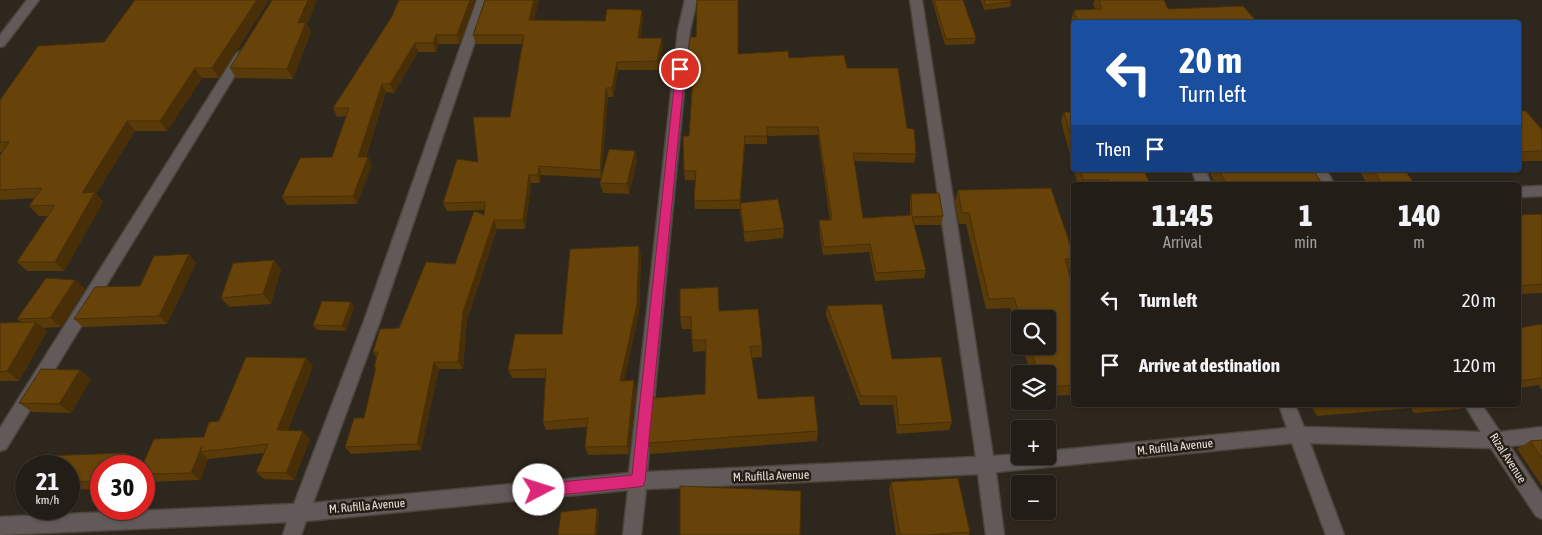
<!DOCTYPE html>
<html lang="en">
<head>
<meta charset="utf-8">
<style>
	body { margin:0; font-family:"Asap Condensed",sans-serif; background:#2a261f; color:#f1f3f6; height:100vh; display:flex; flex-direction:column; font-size:19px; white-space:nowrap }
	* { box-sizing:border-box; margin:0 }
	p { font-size:16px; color:#a2a2a1 }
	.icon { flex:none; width:28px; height:28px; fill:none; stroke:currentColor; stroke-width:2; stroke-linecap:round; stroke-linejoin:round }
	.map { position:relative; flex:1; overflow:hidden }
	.side { position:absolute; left:1071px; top:182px; width:450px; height:225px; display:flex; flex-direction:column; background:#221d16; border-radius:5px; box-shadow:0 1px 4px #0004,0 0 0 1px #3f3b35 }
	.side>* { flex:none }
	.banner { position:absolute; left:1071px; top:20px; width:450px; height:152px; border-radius:5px; box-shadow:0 1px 4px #0004,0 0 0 1px #3f3b35; background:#1a4fa0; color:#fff; overflow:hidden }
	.fabs { position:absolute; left:1011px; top:310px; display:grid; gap:10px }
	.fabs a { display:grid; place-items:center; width:45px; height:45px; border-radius:5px; background:#221d16; box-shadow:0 1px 4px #0004,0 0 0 1px #3f3b35; font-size:25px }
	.speed { position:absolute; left:15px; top:455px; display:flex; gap:10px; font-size:25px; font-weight:700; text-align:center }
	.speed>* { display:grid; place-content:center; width:65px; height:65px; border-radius:50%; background:#221d16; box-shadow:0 1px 4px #0004,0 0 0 1px #3f3b35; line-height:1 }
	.speed small { font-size:12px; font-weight:400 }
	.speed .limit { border:8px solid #d22; background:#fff; color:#111 }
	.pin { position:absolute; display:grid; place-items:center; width:42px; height:42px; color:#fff; margin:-21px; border:2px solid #fff; border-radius:50%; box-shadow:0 1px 5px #0007 }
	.me { position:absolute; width:55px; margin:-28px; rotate:85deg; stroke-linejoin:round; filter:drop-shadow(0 0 4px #0008) }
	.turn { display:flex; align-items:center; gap:18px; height:105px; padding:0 25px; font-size:22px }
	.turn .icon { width:65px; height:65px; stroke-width:2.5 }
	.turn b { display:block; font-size:35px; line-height:42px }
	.then { display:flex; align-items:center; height:48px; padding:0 25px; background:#0003; gap:10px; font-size:19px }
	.eta { display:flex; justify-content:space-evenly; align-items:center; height:85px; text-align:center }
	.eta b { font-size:30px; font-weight:800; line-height:35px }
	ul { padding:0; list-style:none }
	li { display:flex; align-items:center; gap:15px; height:65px; padding:0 25px }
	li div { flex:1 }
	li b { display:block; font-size:19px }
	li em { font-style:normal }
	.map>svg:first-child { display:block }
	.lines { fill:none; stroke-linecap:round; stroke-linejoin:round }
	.street-casing { stroke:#4b453c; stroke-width:3 }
	.street { fill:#615a59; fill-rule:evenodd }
	.wall { fill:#593a09 }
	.shaded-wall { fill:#482f07 }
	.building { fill:#67430a; stroke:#482f07 }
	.route { fill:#db2777; stroke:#8e194d }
	.labels { text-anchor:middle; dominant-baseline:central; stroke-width:5; stroke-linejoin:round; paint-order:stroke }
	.street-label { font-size:12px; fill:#e6e1db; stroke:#241d14 }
</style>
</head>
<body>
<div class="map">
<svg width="1542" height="535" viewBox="0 0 1542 535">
	<rect width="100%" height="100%" fill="#2e271e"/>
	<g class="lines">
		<defs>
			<g id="street">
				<path d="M 27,0 L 39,0 L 4,46 L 0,47 L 0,35 Z"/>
				<path d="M 477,0 L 489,0 L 380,321 L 313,503 L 629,473 L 678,30 L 685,0 L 697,0 L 690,30 L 647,472 L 976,457 L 910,0 L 922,0 L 993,456 L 1020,454 L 1020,456 L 1048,456 L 1048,451 L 1287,428 L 1279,405 L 1295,405 L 1304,427 L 1481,432 L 1465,405 L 1482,405 L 1500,432 L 1542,427 L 1542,443 L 1510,446 L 1542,494 L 1542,519 L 1536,516 L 1491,448 L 1310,443 L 1344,535 L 1326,535 L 1292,443 L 996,472 L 1004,535 L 986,535 L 978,474 L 646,489 L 641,535 L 623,535 L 628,490 L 306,521 L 301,535 L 283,535 L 287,522 L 0,535 L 0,517 L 294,504 L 364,321 Z"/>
				<path d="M 242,50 L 248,54 L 6,449 L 0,451 L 0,428 L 236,54 Z"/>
				<path d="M 1192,170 L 1206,170 L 1211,185 L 1197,185 Z"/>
				<path d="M 1312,170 L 1326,170 L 1335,185 L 1321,185 Z"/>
				<path d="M 1542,186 L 1542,196 L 1519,197 L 1519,187 Z"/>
			</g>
		</defs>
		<use href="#street" class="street-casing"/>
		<use href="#street" class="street"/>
	</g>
	<g class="wall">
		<path d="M 269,0 L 219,78 L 202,78 L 167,131 L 135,131 L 96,194 L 103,202 L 64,271 L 27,271 L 17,262 L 48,216 L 39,216 L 29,206 L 35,198 L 0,200 L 0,155 L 2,152 L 0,152 L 0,100 L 104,42 Z"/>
		<path d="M 272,0 L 317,0 L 307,24 L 311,32 L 293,79 L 236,78 L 230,68 Z"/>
		<path d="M 399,0 L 476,0 L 460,44 L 439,44 L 436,52 L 418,52 L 394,93 L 386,92 L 366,157 L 372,165 L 357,204 L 287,205 L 282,197 L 332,157 L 346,116 L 337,117 L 333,108 L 391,18 Z"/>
		<path d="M 485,0 L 539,0 L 534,20 L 605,21 L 643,18 L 640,38 L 663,46 L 658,70 L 618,70 L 613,97 L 608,97 L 601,178 L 541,175 L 540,183 L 531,183 L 525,229 L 497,229 L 467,320 L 463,369 L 439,369 L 421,450 L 351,454 L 345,447 L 364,418 L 376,371 L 374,368 L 376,357 L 373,352 L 399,328 L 455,264 L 484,215 L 485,210 L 447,211 L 443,203 L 478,162 L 510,117 L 522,44 L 476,44 L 473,35 Z"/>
		<path d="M 932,0 L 963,0 L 976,38 L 974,44 L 945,45 Z"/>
		<path d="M 981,0 L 1011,0 L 1011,2 L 1010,7 L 984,10 Z"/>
		<path d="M 1095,0 L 1164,0 L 1168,9 L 1257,22 L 1074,22 L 1074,34 L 1071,20 L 1074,10 L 1095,9 L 1093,4 Z"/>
		<path d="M 696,37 L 739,54 L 789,58 L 847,68 L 907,128 L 916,154 L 914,163 L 854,161 L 863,218 L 910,215 L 910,203 L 911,194 L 943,216 L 941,225 L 914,225 L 926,270 L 924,278 L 875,281 L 869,252 L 823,255 L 819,229 L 819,220 L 830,220 L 818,135 L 767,136 L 767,144 L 745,144 L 740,203 L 784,228 L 783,238 L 745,242 L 740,213 L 740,205 L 740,209 L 695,209 L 694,201 L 696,180 L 685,180 L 684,171 L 689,136 L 693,70 L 688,70 L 687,61 Z"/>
		<path d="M 1519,111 L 1542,130 L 1542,161 L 1519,161 Z"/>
		<path d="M 1064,112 L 1074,112 L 1074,170 L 1144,170 L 1150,185 L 1078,185 L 1061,121 Z"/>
		<path d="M 637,161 L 629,194 L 603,193 L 600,183 Z"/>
		<path d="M 1208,170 L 1313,170 L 1323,185 L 1216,185 Z"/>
		<path d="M 1359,170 L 1405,170 L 1415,185 L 1368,185 Z"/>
		<path d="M 958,190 L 1074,256 L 1074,261 L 1070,270 L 1068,270 L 1074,290 L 1074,395 L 1048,396 L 1048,374 L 1031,374 L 1022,346 L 1048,346 L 1048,319 L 1020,319 L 1020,340 L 1010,308 L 986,309 L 966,224 L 959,224 L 955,201 Z"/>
		<path d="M 1542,214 L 1542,293 L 1519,294 L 1519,215 Z"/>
		<path d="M 641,255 L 639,313 L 624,381 L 636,389 L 629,454 L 588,455 L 585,447 L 587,427 L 546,430 L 543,422 L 545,378 L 512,378 L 508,370 L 562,334 Z"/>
		<path d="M 274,260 L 281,269 L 271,304 L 229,307 L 221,298 Z"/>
		<path d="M 196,263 L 167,324 L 83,327 L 74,319 L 140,286 Z"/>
		<path d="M 75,280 L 85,289 L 61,327 L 43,328 L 47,331 L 19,381 L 0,381 L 0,323 L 21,322 L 17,319 Z"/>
		<path d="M 351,302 L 354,307 L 346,331 L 317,330 L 313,325 Z"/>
		<path d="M 827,306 L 892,359 L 952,422 L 949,430 L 897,434 L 893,405 L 860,405 L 826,315 Z"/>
		<path d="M 719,311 L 762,346 L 762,357 L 752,358 L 758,399 L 818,431 L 817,441 L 651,454 L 648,443 L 705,394 L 706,351 L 693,352 L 692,340 L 691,329 L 682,329 L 680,317 Z"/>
		<path d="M 1542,324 L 1542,390 L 1538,385 L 1519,388 L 1519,328 Z"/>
		<path d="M 313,366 L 288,430 L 310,439 L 294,480 L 264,479 L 256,472 L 264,453 L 208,459 L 200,480 L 149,482 L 144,478 L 144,466 L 204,437 L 219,421 Z"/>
		<path d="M 91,379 L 71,413 L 32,412 L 19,403 Z"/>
		<path d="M 1311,405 L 1466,405 L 1460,409 L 1414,413 L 1411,408 L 1317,416 Z"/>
		<path d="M 1542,440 L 1542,486 L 1517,449 L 1530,441 Z"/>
		<path d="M 126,453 L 137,462 L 135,466 L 101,466 L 101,489 L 69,490 L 69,466 Z"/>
		<path d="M 891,482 L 970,532 L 969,535 L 896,535 L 889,490 Z"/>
	</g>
	<g class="shaded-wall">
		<path d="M 257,0 L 269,0 L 219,78 L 212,68 Z"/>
		<path d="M 308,0 L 317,0 L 307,24 L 311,32 L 293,79 L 287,69 L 298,23 Z"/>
		<path d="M 470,0 L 476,0 L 460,44 L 457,35 Z"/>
		<path d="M 534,0 L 539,0 L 532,28 L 529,20 Z"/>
		<path d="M 642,10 L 643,18 L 639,47 L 638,38 Z"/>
		<path d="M 436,35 L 439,44 L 436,52 L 433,43 Z"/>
		<path d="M 662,38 L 663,46 L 658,70 L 657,61 Z"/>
		<path d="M 415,43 L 418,52 L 394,93 L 390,84 Z"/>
		<path d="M 617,62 L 618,70 L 613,97 L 612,88 Z"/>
		<path d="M 195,68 L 202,78 L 167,131 L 160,121 Z"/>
		<path d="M 382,84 L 386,92 L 363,165 L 358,157 Z"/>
		<path d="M 606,88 L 608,97 L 601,178 L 600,170 Z"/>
		<path d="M 127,121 L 135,131 L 96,194 L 103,202 L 64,271 L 55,262 L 82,193 Z"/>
		<path d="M 745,136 L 745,144 L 740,209 L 740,200 Z"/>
		<path d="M 635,151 L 637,161 L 629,194 L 627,184 Z"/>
		<path d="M 368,157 L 372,165 L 357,204 L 353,196 Z"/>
		<path d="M 539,166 L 541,175 L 540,183 L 538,175 Z"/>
		<path d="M 529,175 L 531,183 L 525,229 L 523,220 Z"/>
		<path d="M 494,220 L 497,229 L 467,320 L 463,369 L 458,362 L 463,312 Z"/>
		<path d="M 639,246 L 641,255 L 639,313 L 622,390 L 620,381 Z"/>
		<path d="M 189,254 L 196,263 L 167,324 L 159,316 Z"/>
		<path d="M 274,260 L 281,269 L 271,304 L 263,294 Z"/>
		<path d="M 75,280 L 85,289 L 61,327 L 50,318 Z"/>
		<path d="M 351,302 L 354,307 L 346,331 L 342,326 Z"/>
		<path d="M 36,322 L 47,331 L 19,381 L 7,371 Z"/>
		<path d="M 306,358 L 313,366 L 285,438 L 277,430 Z"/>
		<path d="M 434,362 L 439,369 L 421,450 L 417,444 Z"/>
		<path d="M 80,370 L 91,379 L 71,413 L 59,404 Z"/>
		<path d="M 634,380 L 636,389 L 629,454 L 627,446 Z"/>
		<path d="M 303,431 L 310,439 L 294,480 L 286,473 Z"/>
		<path d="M 202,446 L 200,452 L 208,459 L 200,480 L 191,473 Z"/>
		<path d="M 126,453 L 137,462 L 135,466 L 120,466 Z"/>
		<path d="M 597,508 L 599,512 L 597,535 L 595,535 Z"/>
	</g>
	<g class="building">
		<path d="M 135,0 L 257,0 L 212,68 L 195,68 L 160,121 L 127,121 L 82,193 L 95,192 L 55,262 L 17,262 L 55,205 L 29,206 L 42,188 L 0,190 L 0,155 L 9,142 L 0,142 L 0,100 L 38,46 L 104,42 Z"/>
		<path d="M 272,0 L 308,0 L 298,23 L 306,22 L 287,69 L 230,68 Z"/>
		<path d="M 399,0 L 470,0 L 457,35 L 436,35 L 433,43 L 415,43 L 390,84 L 382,84 L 358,157 L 368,157 L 353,196 L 282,197 L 300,158 L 332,157 L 349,108 L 333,108 L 391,18 Z"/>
		<path d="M 485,0 L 534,0 L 529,20 L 605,21 L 607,9 L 642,10 L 638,38 L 662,38 L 657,61 L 617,62 L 612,88 L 606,88 L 600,170 L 539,166 L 538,175 L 529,175 L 523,220 L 494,220 L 463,312 L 458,362 L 434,362 L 417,444 L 345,447 L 354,418 L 364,418 L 376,367 L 374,368 L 378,352 L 373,352 L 380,329 L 399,328 L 426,262 L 455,264 L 474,211 L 484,215 L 485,202 L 443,203 L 457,159 L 478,162 L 473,117 L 510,117 L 524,35 L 473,35 Z"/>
		<path d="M 697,0 L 738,0 L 738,54 L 788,51 L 789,58 L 844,55 L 847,68 L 898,68 L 907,128 L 914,129 L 916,154 L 853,153 L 863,218 L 912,215 L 911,194 L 939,193 L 943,216 L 912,217 L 926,270 L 876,273 L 870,244 L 824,247 L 819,220 L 832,220 L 818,127 L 767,127 L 767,136 L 745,136 L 740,200 L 694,201 L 696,171 L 684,171 L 683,136 L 689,136 L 694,61 L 687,61 L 690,37 L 696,37 Z"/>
		<path d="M 934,0 L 963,0 L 976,38 L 946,39 Z"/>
		<path d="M 984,0 L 1011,0 L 1011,2 L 985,5 Z"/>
		<path d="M 1099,0 L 1164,0 L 1168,9 L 1243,6 L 1257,22 L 1077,22 L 1074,10 L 1102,9 Z"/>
		<path d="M 1519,111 L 1526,111 L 1542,130 L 1542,151 L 1519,152 Z"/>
		<path d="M 1064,112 L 1074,112 L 1074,146 Z"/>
		<path d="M 609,149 L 635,151 L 627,184 L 600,183 Z"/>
		<path d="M 1080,170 L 1144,170 L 1150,185 L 1111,185 L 1109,180 L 1083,180 Z"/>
		<path d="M 1219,170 L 1313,170 L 1323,185 L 1227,185 Z"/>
		<path d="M 1373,170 L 1405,170 L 1415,185 L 1383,185 Z"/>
		<path d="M 1051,188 L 1074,256 L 1074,259 L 1065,259 L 1074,290 L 1074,385 L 1048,387 L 1048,374 L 1038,374 L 1030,346 L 1048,346 L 1048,319 L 1021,319 L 1014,298 L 989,299 L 969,213 L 962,213 L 958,190 Z"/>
		<path d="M 778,199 L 784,228 L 744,232 L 740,203 Z"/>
		<path d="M 1542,214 L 1542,284 L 1519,286 L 1519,215 Z"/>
		<path d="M 639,246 L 637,304 L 620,381 L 634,380 L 627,446 L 585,447 L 588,418 L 543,422 L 546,369 L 508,370 L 515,334 L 562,334 L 570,249 Z"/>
		<path d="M 189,254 L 159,316 L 74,319 L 95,287 L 140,286 L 154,256 Z"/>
		<path d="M 274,260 L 263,294 L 221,298 L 233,263 Z"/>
		<path d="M 46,278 L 75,280 L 50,318 L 17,319 Z"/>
		<path d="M 718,287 L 719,311 L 758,309 L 762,346 L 750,346 L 758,399 L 814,396 L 818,431 L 648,443 L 653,398 L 705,394 L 706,340 L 692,340 L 691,317 L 680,317 L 680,289 Z"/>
		<path d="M 322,301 L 351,302 L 342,326 L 313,325 Z"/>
		<path d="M 882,304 L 892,359 L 941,357 L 952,422 L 899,425 L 896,396 L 861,396 L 827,306 Z"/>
		<path d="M 36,322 L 7,371 L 0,372 L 0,323 Z"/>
		<path d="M 1542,324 L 1542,378 L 1519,381 L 1519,328 Z"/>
		<path d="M 246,357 L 306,358 L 277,430 L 303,431 L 286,473 L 256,472 L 268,444 L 200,452 L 202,446 L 191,473 L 144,474 L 144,466 L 142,466 L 154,439 L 204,437 L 209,422 L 219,421 Z"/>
		<path d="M 41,369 L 80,370 L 59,404 L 19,403 Z"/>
		<path d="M 1325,405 L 1351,405 L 1326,407 Z"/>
		<path d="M 1542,440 L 1542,458 L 1530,441 Z"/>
		<path d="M 126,453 L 120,466 L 101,466 L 101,481 L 69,482 L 69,466 L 35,466 L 41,456 Z"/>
		<path d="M 958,478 L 970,532 L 927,535 L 900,535 L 891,482 Z"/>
		<path d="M 680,486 L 801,491 L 800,535 L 680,535 Z"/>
		<path d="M 597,508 L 595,535 L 558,535 L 561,512 Z"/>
	</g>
	<path class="route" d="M 680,66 L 685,69 L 645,481 L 643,486 L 638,487 L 539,497 L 534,495 L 532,490 L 534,486 L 539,484 L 632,475 L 676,69 Z"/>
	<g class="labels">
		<g class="street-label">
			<text transform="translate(1175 447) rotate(-6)">M. Rufilla Avenue</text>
			<text transform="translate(1508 458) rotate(57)">Rizal Avenue</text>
			<text transform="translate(771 476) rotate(-2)">M. Rufilla Avenue</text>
			<text transform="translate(367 506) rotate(-5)">M. Rufilla Avenue</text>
		</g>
	</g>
</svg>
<div class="fabs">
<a><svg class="icon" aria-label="search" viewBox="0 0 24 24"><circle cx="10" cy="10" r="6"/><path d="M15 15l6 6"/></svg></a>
<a><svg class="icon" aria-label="layers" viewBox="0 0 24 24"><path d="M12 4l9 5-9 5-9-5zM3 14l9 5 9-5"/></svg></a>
<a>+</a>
<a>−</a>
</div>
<div class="speed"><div>21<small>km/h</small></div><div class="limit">30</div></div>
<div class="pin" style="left:680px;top:69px;background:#d93025"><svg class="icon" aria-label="arrive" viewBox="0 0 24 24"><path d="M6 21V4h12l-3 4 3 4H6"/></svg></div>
<svg class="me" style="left:539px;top:490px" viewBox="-20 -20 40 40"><circle r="19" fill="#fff"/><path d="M0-13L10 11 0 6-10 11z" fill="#db2777"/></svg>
<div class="banner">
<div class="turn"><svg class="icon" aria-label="left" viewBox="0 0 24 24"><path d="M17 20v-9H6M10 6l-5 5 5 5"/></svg><div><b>20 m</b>Turn left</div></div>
<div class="then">Then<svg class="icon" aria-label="arrive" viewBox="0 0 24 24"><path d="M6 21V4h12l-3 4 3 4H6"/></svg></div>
</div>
<section class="side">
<div class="eta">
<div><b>11:45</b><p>Arrival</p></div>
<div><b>1</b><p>min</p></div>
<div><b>140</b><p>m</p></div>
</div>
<ul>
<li><svg class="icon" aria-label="left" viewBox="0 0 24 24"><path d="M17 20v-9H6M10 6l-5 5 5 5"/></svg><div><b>Turn left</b></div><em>20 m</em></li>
<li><svg class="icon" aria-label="arrive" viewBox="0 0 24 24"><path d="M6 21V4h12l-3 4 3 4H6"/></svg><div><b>Arrive at destination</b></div><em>120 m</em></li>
</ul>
</section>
</div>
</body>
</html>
